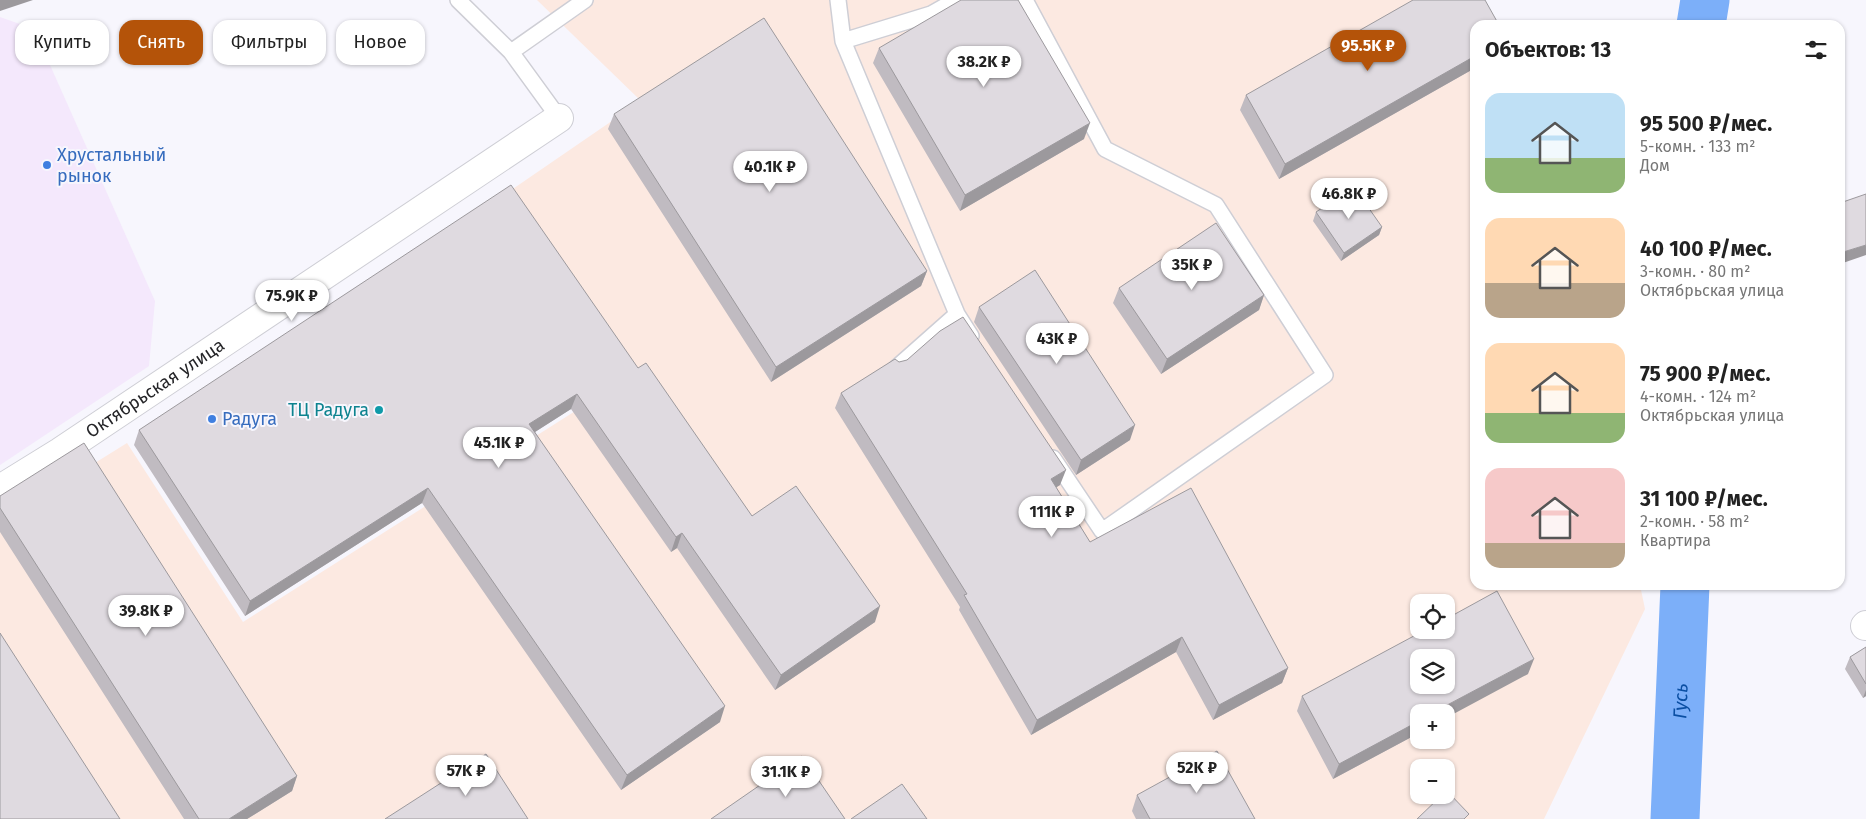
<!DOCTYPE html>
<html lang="ru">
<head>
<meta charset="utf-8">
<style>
	body { margin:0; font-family:"Fira Sans",sans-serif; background:#f6f6f6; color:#222; height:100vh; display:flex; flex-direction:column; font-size:19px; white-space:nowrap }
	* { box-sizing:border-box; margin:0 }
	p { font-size:16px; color:#767676 }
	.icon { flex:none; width:28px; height:28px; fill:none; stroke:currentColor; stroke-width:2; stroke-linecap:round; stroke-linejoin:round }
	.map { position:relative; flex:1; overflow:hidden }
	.details { position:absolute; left:1470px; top:20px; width:375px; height:570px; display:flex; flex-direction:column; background:#fff; border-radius:15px; box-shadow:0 1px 4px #0004 }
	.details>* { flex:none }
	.hud { position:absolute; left:15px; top:20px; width:475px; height:45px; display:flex; gap:10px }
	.controls { position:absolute; left:1410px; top:594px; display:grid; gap:10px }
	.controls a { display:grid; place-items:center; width:45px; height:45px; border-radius:10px; background:#fff; box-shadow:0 1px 4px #0004; font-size:25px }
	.price { position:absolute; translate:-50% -42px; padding:0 11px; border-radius:18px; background:#fff; color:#222; font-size:16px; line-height:32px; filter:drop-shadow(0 1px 2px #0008) }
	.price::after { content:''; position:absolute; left:50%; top:30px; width:15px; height:11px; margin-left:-8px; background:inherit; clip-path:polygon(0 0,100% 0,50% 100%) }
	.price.current { background:#b45309; color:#fff }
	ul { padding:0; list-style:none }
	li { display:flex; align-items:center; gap:15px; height:125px; padding:0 15px }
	li span { display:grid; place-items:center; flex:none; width:140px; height:100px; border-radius:15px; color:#555 }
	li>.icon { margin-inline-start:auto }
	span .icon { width:60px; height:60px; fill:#fffc; stroke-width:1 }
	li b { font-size:21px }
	h2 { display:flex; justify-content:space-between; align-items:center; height:60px; padding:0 15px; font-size:21px }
	.pill { padding:0 18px; border-radius:15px; background:#fff; box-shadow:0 1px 4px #0004; font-size:18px; line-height:45px }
	.pill.current { background:#b45309; color:#fff }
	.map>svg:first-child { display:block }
	.commercial { fill:#f4e8fc }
	.industrial { fill:#fce9e1; fill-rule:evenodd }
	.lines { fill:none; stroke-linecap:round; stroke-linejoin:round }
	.river { stroke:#7caff9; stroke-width:49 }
	.lane-casing { stroke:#ceced5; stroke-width:18 }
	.street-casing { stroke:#ceced5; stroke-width:30 }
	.lane { stroke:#fff; stroke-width:15 }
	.street { stroke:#fff; stroke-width:28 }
	.wall { fill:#c0bbc1 }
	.shaded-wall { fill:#9c999d }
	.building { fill:#dfdae0; stroke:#9c999d; fill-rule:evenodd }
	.shop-dot { fill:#3f7fe0; stroke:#f7f6fd; stroke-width:2 }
	.culture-dot { fill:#0f9aa8; stroke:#f7f6fd; stroke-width:2 }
	.labels { text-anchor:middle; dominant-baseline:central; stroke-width:4; stroke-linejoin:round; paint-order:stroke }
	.shop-label { font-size:18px; fill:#366cbe; stroke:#f7f6fd; text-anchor:start }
	.street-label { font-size:18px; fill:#252528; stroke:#f7f6fd }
	.culture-label { font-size:18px; fill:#0d838f; stroke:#f7f6fd; text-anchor:end }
	.water-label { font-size:19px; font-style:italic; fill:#0b4fa3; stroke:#f7f6fd }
</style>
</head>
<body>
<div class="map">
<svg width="1866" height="819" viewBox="0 0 1866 819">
	<rect width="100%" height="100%" fill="#f7f6fd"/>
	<path class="commercial" d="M 0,17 L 34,29 L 155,301 L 149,366 L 0,465 Z"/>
	<path class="industrial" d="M 537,0 L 1475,0 L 1475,585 L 1640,585 L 1645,609 L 1544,819 L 0,819 L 0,522 L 127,443 L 243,622 L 632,375 L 507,193 L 641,101 ZM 1419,602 L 1446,602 L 1446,630 L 1419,630 ZM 1419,658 L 1446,658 L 1446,685 L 1419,685 ZM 1419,712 L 1446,712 L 1446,740 L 1419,740 ZM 1419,768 L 1446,768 L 1446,795 L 1419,795 Z"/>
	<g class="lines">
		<g class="river">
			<path d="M 1701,25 L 1705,0"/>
			<path id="s1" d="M 1675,819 L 1685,585"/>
		</g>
		<defs>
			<path id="lane" d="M 458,0 L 511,52 L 559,118
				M 838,0 L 843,41 L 957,314
				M 1025,0 L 1105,149 L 1216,205 L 1325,375 L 1102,531 L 1053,458
				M 843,41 L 931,14 L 956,0
				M 511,52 L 585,0
				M 896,368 L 957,314 L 971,336"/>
			<g id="street">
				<path id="s2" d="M 0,489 L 60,452 L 559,118"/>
				<path d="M 1865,626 L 1866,625"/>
			</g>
		</defs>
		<use href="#lane" class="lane-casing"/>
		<use href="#street" class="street-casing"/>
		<use href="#lane" class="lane"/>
		<use href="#street" class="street"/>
	</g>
	<path class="wall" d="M 1475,25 L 1475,68 L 1279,179 L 1240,110 L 1246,95 Z
		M 879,48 L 1084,139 L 960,211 L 873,63 Z
		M 614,114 L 927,271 L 921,286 L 771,382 L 608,129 Z
		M 1316,212 L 1382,227 L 1379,235 L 1341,261 L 1313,221 Z
		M 1119,288 L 1264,295 L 1259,310 L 1161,374 L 1113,303 Z
		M 979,307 L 1130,440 L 1076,475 L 974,322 Z
		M 638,368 L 752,516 L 875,622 L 775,690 L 677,548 L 671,552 L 571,409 L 535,432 L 720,722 L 621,790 L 422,503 L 245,616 L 134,445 L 139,430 Z
		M 841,393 L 1060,485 L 1056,487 L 1090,542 L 1288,668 L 1282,683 L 1213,720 L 1176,652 L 1031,735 L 959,610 L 960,607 L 835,408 Z
		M 0,496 L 297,776 L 292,791 L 247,819 L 184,819 L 0,532 Z
		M 1866,647 L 1866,696 L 1863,698 L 1845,669 L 1850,657 Z
		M 1528,674 L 1419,712 L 1419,733 L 1333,779 L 1297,711 L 1302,696 Z
		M 1137,795 L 1255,819 L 1136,819 L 1132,811 Z"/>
	<path class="shaded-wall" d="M 0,0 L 33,0 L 0,11 Z
		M 1475,56 L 1475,68 L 1279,179 L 1285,164 Z
		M 1090,123 L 1084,139 L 960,211 L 965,195 Z
		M 1382,227 L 1379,235 L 1341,261 L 1344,253 Z
		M 1866,245 L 1866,255 L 1840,264 L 1840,253 Z
		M 927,271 L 921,286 L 771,382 L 776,367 Z
		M 1264,295 L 1259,310 L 1161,374 L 1167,359 Z
		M 577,394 L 571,409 L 524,439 L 529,424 Z
		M 1135,425 L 1130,440 L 1076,475 L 1081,460 Z
		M 1066,470 L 1060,485 L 1046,494 L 1051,479 Z
		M 428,488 L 422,503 L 245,616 L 250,601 Z
		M 682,533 L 677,548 L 671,552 L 676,537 Z
		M 880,606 L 875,622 L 775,690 L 781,675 Z
		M 1182,637 L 1176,652 L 1031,735 L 1037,720 Z
		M 1534,659 L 1528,674 L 1446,718 L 1446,712 L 1434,712 Z
		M 1288,668 L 1282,683 L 1213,720 L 1219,705 Z
		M 1866,690 L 1866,696 L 1863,698 Z
		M 725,706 L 720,722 L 621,790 L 627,775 Z
		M 1419,721 L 1419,733 L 1333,779 L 1339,764 Z
		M 297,776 L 292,791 L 247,819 L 229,819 Z"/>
	<path class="building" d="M 961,0 L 1018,0 L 1090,123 L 965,195 L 879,48 Z
		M 1413,0 L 1485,0 L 1499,25 L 1475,25 L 1475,56 L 1285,164 L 1246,95 Z
		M 764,18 L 927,271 L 776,367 L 614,114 Z
		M 511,185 L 638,368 L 646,363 L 752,516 L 796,486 L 880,606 L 781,675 L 682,533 L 676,537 L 577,394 L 529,424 L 725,706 L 627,775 L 428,488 L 250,601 L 139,430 Z
		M 1354,187 L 1382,227 L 1344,253 L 1316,212 Z
		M 1866,194 L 1866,245 L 1840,253 L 1840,203 Z
		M 1216,223 L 1264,295 L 1167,359 L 1119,288 Z
		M 1035,270 L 1135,425 L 1081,460 L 979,307 Z
		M 963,317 L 1066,470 L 1051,479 L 1090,542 L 1191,488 L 1288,668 L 1219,705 L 1182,637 L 1037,720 L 964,595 L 967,594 L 841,393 L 895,359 L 899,362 L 907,360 L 940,331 Z
		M 84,443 L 297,776 L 229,819 L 199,819 L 0,508 L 0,496 Z
		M 1497,591 L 1534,659 L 1434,712 L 1419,712 L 1419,721 L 1339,764 L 1302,696 L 1425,630 L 1446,630 L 1446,619 ZM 1419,658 L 1446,658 L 1446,685 L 1419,685 Z
		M 0,633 L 120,819 L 0,819 Z
		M 1866,647 L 1866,684 L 1850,657 Z
		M 1217,751 L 1255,819 L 1150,819 L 1137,795 Z
		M 486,754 L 528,819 L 385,819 Z
		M 802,756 L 845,819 L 711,819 Z
		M 902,784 L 927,819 L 851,819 Z
		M 1446,791 L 1447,791 L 1469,814 L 1464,819 L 1417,819 L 1442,795 L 1446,795 Z"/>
	<g class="shop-dot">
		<circle cx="47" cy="165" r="5"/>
		<circle cx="212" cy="419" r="5"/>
	</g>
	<circle class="culture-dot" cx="379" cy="410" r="5"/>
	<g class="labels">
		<g class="shop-label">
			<text x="57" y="155">Хрустальный<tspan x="57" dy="21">рынок</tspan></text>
			<text x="222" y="419">Радуга</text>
		</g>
		<g class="street-label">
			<text stroke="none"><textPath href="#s2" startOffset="185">Октябрьская улица</textPath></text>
		</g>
		<g class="culture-label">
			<text x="369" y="410">ТЦ Радуга</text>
		</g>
		<g class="water-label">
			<text stroke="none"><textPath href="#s1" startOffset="118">Гусь</textPath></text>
		</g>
	</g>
</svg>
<div class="controls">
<a><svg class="icon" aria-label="locate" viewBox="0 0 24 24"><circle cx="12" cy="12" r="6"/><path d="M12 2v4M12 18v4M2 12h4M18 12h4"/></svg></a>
<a><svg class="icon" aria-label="layers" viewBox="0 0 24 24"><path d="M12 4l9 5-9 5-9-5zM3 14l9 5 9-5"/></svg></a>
<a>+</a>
<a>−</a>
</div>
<b class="price current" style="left:1368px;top:72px">95.5K ₽</b>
<b class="price" style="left:984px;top:88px">38.2K ₽</b>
<b class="price" style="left:770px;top:193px">40.1K ₽</b>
<b class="price" style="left:1349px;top:220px">46.8K ₽</b>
<b class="price" style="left:1192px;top:291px">35K ₽</b>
<b class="price" style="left:292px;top:322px">75.9K ₽</b>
<b class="price" style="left:1057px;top:365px">43K ₽</b>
<b class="price" style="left:499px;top:469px">45.1K ₽</b>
<b class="price" style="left:1052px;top:538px">111K ₽</b>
<b class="price" style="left:146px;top:637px">39.8K ₽</b>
<b class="price" style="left:1197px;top:794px">52K ₽</b>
<b class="price" style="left:466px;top:797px">57K ₽</b>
<b class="price" style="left:786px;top:798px">31.1K ₽</b>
<div class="hud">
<a class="pill">Купить</a>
<a class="pill current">Снять</a>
<a class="pill">Фильтры</a>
<a class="pill">Новое</a>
</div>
<section class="details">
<h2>Объектов: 13<svg class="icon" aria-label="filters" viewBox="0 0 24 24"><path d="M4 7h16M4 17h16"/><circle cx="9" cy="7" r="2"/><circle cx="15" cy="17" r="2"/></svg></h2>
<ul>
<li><span style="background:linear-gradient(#bfe0f5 65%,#8fb573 0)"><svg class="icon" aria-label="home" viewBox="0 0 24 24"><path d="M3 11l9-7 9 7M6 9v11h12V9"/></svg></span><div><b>95 500 ₽/мес.</b><p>5-комн. · 133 m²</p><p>Дом</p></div></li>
<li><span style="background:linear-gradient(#ffd9b3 65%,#b9a48a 0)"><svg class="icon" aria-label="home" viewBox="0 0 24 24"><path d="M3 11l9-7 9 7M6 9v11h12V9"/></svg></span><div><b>40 100 ₽/мес.</b><p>3-комн. · 80 m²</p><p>Октябрьская улица</p></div></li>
<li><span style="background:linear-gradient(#ffd9b3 70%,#8fb573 0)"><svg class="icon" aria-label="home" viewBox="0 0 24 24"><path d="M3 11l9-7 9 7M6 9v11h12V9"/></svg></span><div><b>75 900 ₽/мес.</b><p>4-комн. · 124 m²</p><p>Октябрьская улица</p></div></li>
<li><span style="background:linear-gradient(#f6c9c9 75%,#b9a48a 0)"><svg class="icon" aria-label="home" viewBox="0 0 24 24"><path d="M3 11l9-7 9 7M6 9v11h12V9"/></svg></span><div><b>31 100 ₽/мес.</b><p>2-комн. · 58 m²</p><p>Квартира</p></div></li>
</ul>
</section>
</div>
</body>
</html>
